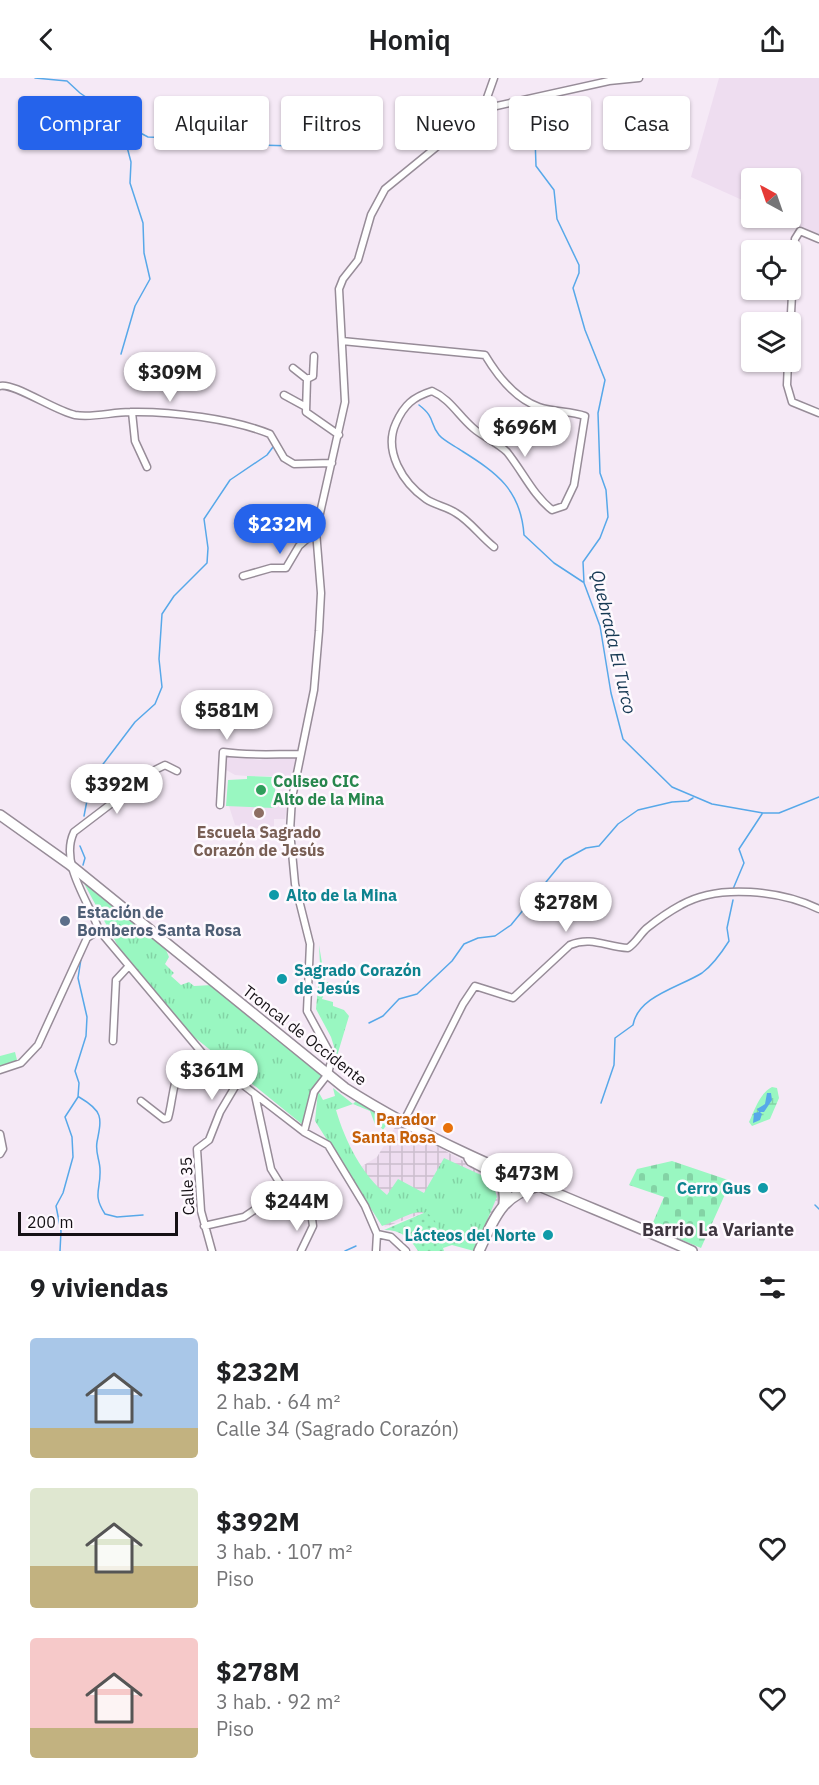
<!DOCTYPE html>
<html lang="es">
<head>
<meta charset="utf-8">
<style>
	body { margin:0; font-family:"IBM Plex Sans",sans-serif; background:#f2f2f2; color:#202124; height:100vh; display:flex; flex-direction:column; font-size:22px; white-space:nowrap }
	* { box-sizing:border-box; margin:0 }
	p { font-size:20px; color:#757577 }
	.icon { flex:none; width:33px; height:33px; fill:none; stroke:currentColor; stroke-width:2; stroke-linecap:round; stroke-linejoin:round }
	.map { position:relative; height:1173px; overflow:hidden }
	.panel { display:flex; flex-direction:column; background:#fff; flex:1 }
	.panel>* { flex:none }
	.top-card { position:absolute; left:18px; top:18px; width:783px; height:54px; display:flex; gap:12px }
	.needle { width:39px; rotate:320deg }
	.buttons { position:absolute; left:741px; top:90px; display:grid; gap:12px }
	.buttons a { display:grid; place-items:center; width:60px; height:60px; border-radius:6px; background:#fff; box-shadow:0 2px 4px #0004; font-size:30px }
	.scale { position:absolute; left:18px; bottom:15px; width:160px; box-sizing:border-box; padding-left:6px; border:3px solid #151115; border-top:0; font-size:16px; line-height:21px; white-space:nowrap; color:#151115; -webkit-text-stroke:4px #fef9fe; paint-order:stroke }
	.price { position:absolute; translate:-50% -51px; padding:0 14px; border-radius:21px; background:#fff; color:#222; font-size:20px; line-height:39px; filter:drop-shadow(0 2px 3px #0008) }
	.price::after { content:''; position:absolute; left:50%; top:36px; width:18px; height:14px; margin-left:-9px; background:inherit; clip-path:polygon(0 0,100% 0,50% 100%) }
	.price.active { background:#2563eb; color:#fff }
	ul { padding:0; list-style:none }
	li { display:flex; align-items:center; gap:18px; height:150px; padding:0 30px }
	li span { display:grid; place-items:center; flex:none; width:168px; height:120px; border-radius:6px; color:#555 }
	li>.icon { margin-inline-start:auto }
	span .icon { width:72px; height:72px; fill:#fffc; stroke-width:1 }
	li b { font-size:26px }
	h2 { display:flex; justify-content:space-between; align-items:center; height:72px; padding:0 30px; font-size:26px }
	.chip { padding:0 21px; border-radius:6px; background:#fff; box-shadow:0 2px 4px #0004; font-size:21px; line-height:54px }
	.chip.active { background:#2563eb; color:#fff }
	header { display:flex; justify-content:space-between; align-items:center; height:78px; padding:0 30px; background:#fff; font-size:27px; font-weight:600 }
	.map>svg:first-child { display:block }
	.built { fill:#eeddf0 }
	.industrial { fill:url(#industrial-grid) }
	.grass { fill:url(#grass-tufts) }
	.wetland { fill:url(#wetland-marsh) }
	.cemetery { fill:url(#cemetery-stones) }
	.park { fill:#99f7c1 }
	.garden { fill:url(#garden-dots) }
	.water { fill:#57a8e9 }
	.lines { fill:none; stroke-linecap:round; stroke-linejoin:round }
	.stream { stroke:#57a8e9; stroke-width:1.5 }
	.street-casing { stroke:#978c98; stroke-width:9 }
	.secondary-casing { stroke:#978c98; stroke-width:12 }
	.primary-casing { stroke:#978c98; stroke-width:12 }
	.street { stroke:#fff; stroke-width:6 }
	.secondary { stroke:#fff; stroke-width:9 }
	.primary { stroke:#fff; stroke-width:9 }
	.leisure-dot { fill:#2e9e5b; stroke:#fef9fe; stroke-width:2 }
	.education-dot { fill:#8d6e63; stroke:#fef9fe; stroke-width:2 }
	.culture-dot { fill:#0f9aa8; stroke:#fef9fe; stroke-width:2 }
	.service-dot { fill:#5c6f8a; stroke:#fef9fe; stroke-width:2 }
	.food-dot { fill:#e8710a; stroke:#fef9fe; stroke-width:2 }
	.labels { text-anchor:middle; dominant-baseline:central; stroke-width:5; stroke-linejoin:round; paint-order:stroke }
	.leisure-label { font-size:16px; font-weight:bold; fill:#27864d; stroke:#fef9fe; text-anchor:start }
	.education-label { font-size:16px; font-weight:bold; fill:#785e54; stroke:#fef9fe }
	.culture-label { font-size:16px; font-weight:bold; fill:#0d838f; stroke:#fef9fe; text-anchor:start }
	.service-label { font-size:16px; font-weight:bold; fill:#4e5e75; stroke:#fef9fe; text-anchor:start }
	.street-label { font-size:16px; fill:#151115; stroke:#fef9fe }
	.food-label { font-size:16px; font-weight:bold; fill:#c56008; stroke:#fef9fe; text-anchor:end }
	.water-label { font-size:18px; font-style:italic; fill:#173954; stroke:#fef9fe }
	.neighbourhood-label { font-size:18px; font-weight:bold; fill:#3e353f; stroke:#fef9fe }
</style>
</head>
<body>
<header><svg class="icon" aria-label="back" viewBox="0 0 24 24"><path d="M15 5l-7 7 7 7"/></svg>Homiq<svg class="icon" aria-label="share" viewBox="0 0 24 24"><path d="M12 15V3M7 8l5-5 5 5M5 13v7h14v-7"/></svg></header>
<div class="map">
<svg width="819" height="1173" viewBox="0 0 819 1173">
	<defs>
		<pattern id="industrial-grid" width="8" height="8" patternUnits="userSpaceOnUse" patternTransform="scale(1.5)"><rect width="8" height="8" fill="#eeddf0"/><path d="M0 4h8M4 0v8" fill="none" stroke="#cbbdcd"/></pattern>
		<pattern id="grass-tufts" width="24" height="20" patternUnits="userSpaceOnUse" patternTransform="scale(1.5)"><rect width="24" height="20" fill="#99f7c1"/><path d="M3 7l-1-3M5 7V3M7 7l1-3M15 17l-1-3M17 17v-4M19 17l1-3" fill="none" stroke="#83d3a5"/></pattern>
		<pattern id="wetland-marsh" width="20" height="14" patternUnits="userSpaceOnUse" patternTransform="scale(1.5)"><rect width="20" height="14" fill="#99f7c1"/><path d="M1 5h8M5 5V1M11 12h8M15 12V8" fill="none" stroke="#83d3a5"/></pattern>
		<pattern id="cemetery-stones" width="16" height="16" patternUnits="userSpaceOnUse" patternTransform="scale(1.5)"><rect width="16" height="16" fill="#99f7c1"/><path d="M2 7V4a2 2 0 0 1 4 0v3zM10 15v-3a2 2 0 0 1 4 0v3z" fill="#83d3a5"/></pattern>
		<pattern id="garden-dots" width="8" height="8" patternUnits="userSpaceOnUse" patternTransform="scale(1.5)"><rect width="8" height="8" fill="#99f7c1"/><path d="M2 2h.1M6 6h.1" fill="none" stroke="#83d3a5" stroke-width="1.8" stroke-linecap="round"/></pattern>
	</defs>
	<rect width="100%" height="100%" fill="#f5e9f6"/>
	<path class="built" d="M 719,0 L 819,0 L 819,156 L 781,140 L 790,140 L 790,100 L 752,100 L 751,126 L 691,99 Z
		M 230,678 L 260,682 L 271,678 L 296,680 L 292,698 L 247,698 L 235,697 L 223,690 L 225,679 Z
		M 229,728 L 287,728 L 285,741 L 274,741 L 274,752 L 235,747 Z"/>
	<path class="industrial" d="M 397,1046 L 494,1100 L 502,1117 L 483,1159 L 443,1143 L 434,1142 L 426,1134 L 385,1149 L 351,1095 L 377,1079 Z"/>
	<path class="grass" d="M 80,798 L 164,867 L 169,879 L 165,886 L 174,895 L 171,898 L 181,907 L 189,904 L 194,908 L 212,907 L 325,999 L 319,1004 L 307,1044 L 303,1047 L 188,954 L 120,872 Z
		M 319,867 L 325,903 L 337,909 L 336,912 L 327,908 L 322,921 L 333,924 L 333,928 L 344,932 L 349,938 L 337,978 L 331,959 L 316,931 L 320,887 Z
		M 333,1010 L 353,1026 L 336,1032 C 345,1063 362,1097 387,1117 L 398,1101 L 424,1115 L 444,1080 L 492,1102 L 497,1119 L 474,1173 L 452,1167 L 443,1170 C 425,1122 427,1130 382,1148 L 315,1043 L 318,1013 L 323,1022 L 335,1018 Z"/>
	<path class="wetland" d="M 772,1009 L 777,1010 L 779,1020 L 770,1041 L 752,1048 L 749,1044 C 755,1031 760,1015 772,1009 Z"/>
	<path class="cemetery" d="M 672,1083 L 731,1103 L 701,1170 L 651,1149 L 664,1119 L 629,1107 L 637,1091 Z"/>
	<path class="park" d="M 247,698 L 276,699 L 274,730 L 226,728 L 228,702 L 247,701 Z
		M 15,974 L 18,986 L 0,990 L 0,978 Z"/>
	<path class="garden" d="M 357,1022 L 389,1043 L 383,1052 L 379,1047 L 376,1049 L 370,1033 L 353,1026 Z
		M 426,1134 C 442,1146 439,1157 444,1173 L 418,1173 C 409,1159 401,1152 384,1152 Z"/>
	<path class="water" d="M 767,1015 L 771,1015 L 772,1022 L 764,1034 L 760,1034 L 762,1036 L 760,1042 L 753,1045 L 754,1035 L 759,1034 L 757,1031 L 765,1026 Z"/>
	<g class="lines">
		<path class="stream" d="M 35,0 L 67,3 L 80,15 L 109,35 L 122,50 L 131,84 L 130,105 L 143,145 L 144,175 L 150,201 L 135,228 L 121,276
			M 123,50 L 131,50 L 148,59 L 198,61 L 211,67 L 243,62 L 258,67 L 294,68 L 328,58 L 347,59
			M 535,59 L 536,88 L 554,112 L 557,141 L 579,187 L 579,195 L 573,210 L 585,252 L 605,302 L 598,335 L 600,395 L 606,412 L 608,439 L 600,460 L 583,484 L 584,505 L 600,548 L 611,615 L 623,661 L 672,709 L 712,726 L 763,735 L 779,735 L 819,719
			M 419,327 C 436,340 429,345 439,357 C 444,363 455,368 462,373 C 497,395 521,412 524,457 L 554,485 L 583,504
			M 84,738 L 91,702 L 135,644 L 155,626 L 162,609 L 159,581 L 162,536 L 174,518 L 207,485 L 208,470 L 204,441 L 230,402 L 267,377 L 273,369
			M 80,768 L 85,780 L 83,787
			M 733,811 L 744,785 L 739,771 L 762,736
			M 369,945 L 383,938 L 399,921 L 417,916 L 452,883 L 464,866 L 478,860 L 495,858 L 511,847 L 564,782 L 586,770 L 599,768 L 618,746 L 638,732 L 672,724 L 688,723 L 693,720
			M 79,1019 C 103,1033 102,1039 97,1064 C 95,1075 100,1082 100,1092 C 101,1112 92,1116 105,1136 L 117,1139 L 143,1137
			M 601,1025 L 614,987 L 615,960 L 633,947 C 638,918 680,909 702,895 C 713,887 722,874 729,863 L 727,850 L 733,822
			M 815,1127 L 819,1131
			M 60,1173 L 61,1153 L 56,1128 L 63,1115 L 73,1079 L 72,1059 L 65,1039 L 78,1019 L 79,1005 L 75,993 L 86,958 L 87,939 L 78,900 L 81,881
			M 345,1173 L 356,1168"/>
		<defs>
			<path id="street" d="M 483,31 L 494,0
				M 790,254 L 795,161 L 800,153 L 819,161
				M 342,263 L 485,277 C 497,297 515,321 539,329 C 554,334 570,333 585,338 L 574,407 L 564,428 L 552,432 C 533,417 523,394 507,374 C 497,364 483,359 473,350 C 458,337 450,321 432,313 C 413,319 404,327 396,345 C 383,373 403,405 426,421 C 435,427 447,429 456,435 C 470,443 481,459 494,469
				M 788,284 L 787,307 L 792,324 L 819,335
				M 293,290 L 307,301 L 306,334 L 339,357
				M 307,301 L 313,298 L 314,278
				M 0,308 C 13,304 55,333 75,337 C 93,340 112,334 130,334 C 170,333 234,341 270,356 L 284,380 L 294,386 L 332,385
				M 284,317 L 306,329
				M 132,334 L 135,363 L 147,389
				M 243,498 L 271,490 L 286,490 L 299,468 L 316,453
				M 177,693 L 165,687 L 153,693 L 147,693 L 116,722 L 74,754 C 59,785 89,824 99,852 L 203,976 L 304,1054 L 328,1067 L 365,1128 L 377,1156 L 376,1173
				M 220,727 L 223,674 C 250,678 273,676 299,676
				M 113,963 L 116,902 L 128,889
				M 0,992 L 21,985 L 38,967 L 87,860 L 99,852
				M 255,1017 L 271,1091 L 284,1112 L 311,1134 L 313,1148 L 301,1173
				M 141,1023 L 164,1041 L 168,1040 C 175,1016 171,981 203,976
				M 404,1043 L 463,926 L 475,908 L 513,920 L 570,867 C 591,858 607,869 628,870 C 636,865 640,856 647,850 C 657,842 670,833 681,827 C 719,805 782,813 819,831
				M 304,1054 L 314,1014 L 328,996 L 332,979 L 307,933 L 310,866 L 295,806 L 290,753 L 292,720 L 314,612 L 319,553 L 321,515 L 316,453 L 345,324 L 339,211 L 343,201 L 358,182 L 371,137 L 385,111 L 483,31 L 609,3 L 639,0
				M 0,1076 L 3,1071 L 0,1056
				M 204,1148 L 244,1139 L 284,1112
				M 377,1156 L 391,1159 L 406,1173
				M 212,1173 L 201,1133 L 197,1071 L 209,1062 L 220,1034 L 239,1002"/>
			<path id="secondary" d="M 500,1090 L 506,1103 L 507,1118
				M 479,1173 C 494,1141 501,1117 539,1108"/>
			<path id="primary" d="M 0,737 L 69,786 L 345,1010 C 453,1079 576,1121 692,1173
				M 469,1080 L 471,1083 C 491,1093 507,1100 504,1125"/>
		</defs>
		<use href="#street" class="street-casing"/>
		<use href="#secondary" class="secondary-casing"/>
		<use href="#primary" class="primary-casing"/>
		<use href="#street" class="street"/>
		<use href="#secondary" class="secondary"/>
		<use href="#primary" class="primary"/>
	</g>
	<circle class="leisure-dot" cx="261" cy="712" r="6"/>
	<circle class="education-dot" cx="259" cy="735" r="6"/>
	<g class="culture-dot">
		<circle cx="274" cy="817" r="6"/>
		<circle cx="282" cy="901" r="6"/>
		<circle cx="763" cy="1110" r="6"/>
		<circle cx="548" cy="1157" r="6"/>
	</g>
	<circle class="service-dot" cx="65" cy="843" r="6"/>
	<circle class="food-dot" cx="448" cy="1050" r="6"/>
	<g class="labels">
		<g class="leisure-label">
			<text x="273" y="703">Coliseo CIC<tspan x="273" dy="18">Alto de la Mina</tspan></text>
		</g>
		<g class="education-label">
			<text x="259" y="754">Escuela Sagrado<tspan x="259" dy="18">Corazón de Jesús</tspan></text>
		</g>
		<g class="culture-label">
			<text x="286" y="817">Alto de la Mina</text>
			<text x="294" y="892">Sagrado Corazón<tspan x="294" dy="18">de Jesús</tspan></text>
			<text x="751" y="1110" text-anchor="end">Cerro Gus</text>
			<text x="536" y="1157" text-anchor="end">Lácteos del Norte</text>
		</g>
		<g class="service-label">
			<text x="77" y="834">Estación de<tspan x="77" dy="18">Bomberos Santa Rosa</tspan></text>
		</g>
		<g class="street-label">
			<text transform="translate(305 957) rotate(38)">Troncal de Occidente</text>
			<text transform="translate(187 1108) rotate(-93)">Calle 35</text>
		</g>
		<g class="food-label">
			<text x="436" y="1041">Parador<tspan x="436" dy="18">Santa Rosa</tspan></text>
		</g>
		<g class="water-label">
			<text transform="translate(614 564) rotate(77)">Quebrada El Turco</text>
		</g>
		<g class="neighbourhood-label">
			<text x="718" y="1151">Barrio La Variante</text>
		</g>
	</g>
</svg>
<div class="buttons">
<a><svg class="needle" viewBox="-14 -14 28 28"><path d="M0-13l5 13h-10z" fill="#e53935"/><path d="M0 13l5-13h-10z" fill="#757577"/></svg></a>
<a><svg class="icon" aria-label="locate" viewBox="0 0 24 24"><circle cx="12" cy="12" r="6"/><path d="M12 2v4M12 18v4M2 12h4M18 12h4"/></svg></a>
<a><svg class="icon" aria-label="layers" viewBox="0 0 24 24"><path d="M12 4l9 5-9 5-9-5zM3 14l9 5 9-5"/></svg></a>
</div>
<div class="scale">200 m</div>
<b class="price" style="left:170px;top:325px">$309M</b>
<b class="price" style="left:525px;top:380px">$696M</b>
<b class="price active" style="left:280px;top:477px">$232M</b>
<b class="price" style="left:227px;top:663px">$581M</b>
<b class="price" style="left:117px;top:737px">$392M</b>
<b class="price" style="left:566px;top:855px">$278M</b>
<b class="price" style="left:212px;top:1023px">$361M</b>
<b class="price" style="left:527px;top:1126px">$473M</b>
<b class="price" style="left:297px;top:1154px">$244M</b>
<div class="top-card">
<a class="chip active">Comprar</a>
<a class="chip">Alquilar</a>
<a class="chip">Filtros</a>
<a class="chip">Nuevo</a>
<a class="chip">Piso</a>
<a class="chip">Casa</a>
</div>
</div>
<section class="panel">
<h2>9 viviendas<svg class="icon" aria-label="filters" viewBox="0 0 24 24"><path d="M4 7h16M4 17h16"/><circle cx="9" cy="7" r="2"/><circle cx="15" cy="17" r="2"/></svg></h2>
<ul>
<li><span style="background:linear-gradient(#a9c7e8 75%,#c2b280 0)"><svg class="icon" aria-label="home" viewBox="0 0 24 24"><path d="M3 11l9-7 9 7M6 9v11h12V9"/></svg></span><div><b>$232M</b><p>2 hab. · 64 m²</p><p>Calle 34 (Sagrado Corazón)</p></div><svg class="icon" aria-label="heart" viewBox="0 0 24 24"><path d="M12 20l-8-8c-3-5 5-10 8-4 3-6 11-1 8 4z"/></svg></li>
<li><span style="background:linear-gradient(#dfe7d0 65%,#c2b280 0)"><svg class="icon" aria-label="home" viewBox="0 0 24 24"><path d="M3 11l9-7 9 7M6 9v11h12V9"/></svg></span><div><b>$392M</b><p>3 hab. · 107 m²</p><p>Piso</p></div><svg class="icon" aria-label="heart" viewBox="0 0 24 24"><path d="M12 20l-8-8c-3-5 5-10 8-4 3-6 11-1 8 4z"/></svg></li>
<li><span style="background:linear-gradient(#f6c9c9 75%,#c2b280 0)"><svg class="icon" aria-label="home" viewBox="0 0 24 24"><path d="M3 11l9-7 9 7M6 9v11h12V9"/></svg></span><div><b>$278M</b><p>3 hab. · 92 m²</p><p>Piso</p></div><svg class="icon" aria-label="heart" viewBox="0 0 24 24"><path d="M12 20l-8-8c-3-5 5-10 8-4 3-6 11-1 8 4z"/></svg></li>
</ul>
</section>
</body>
</html>
